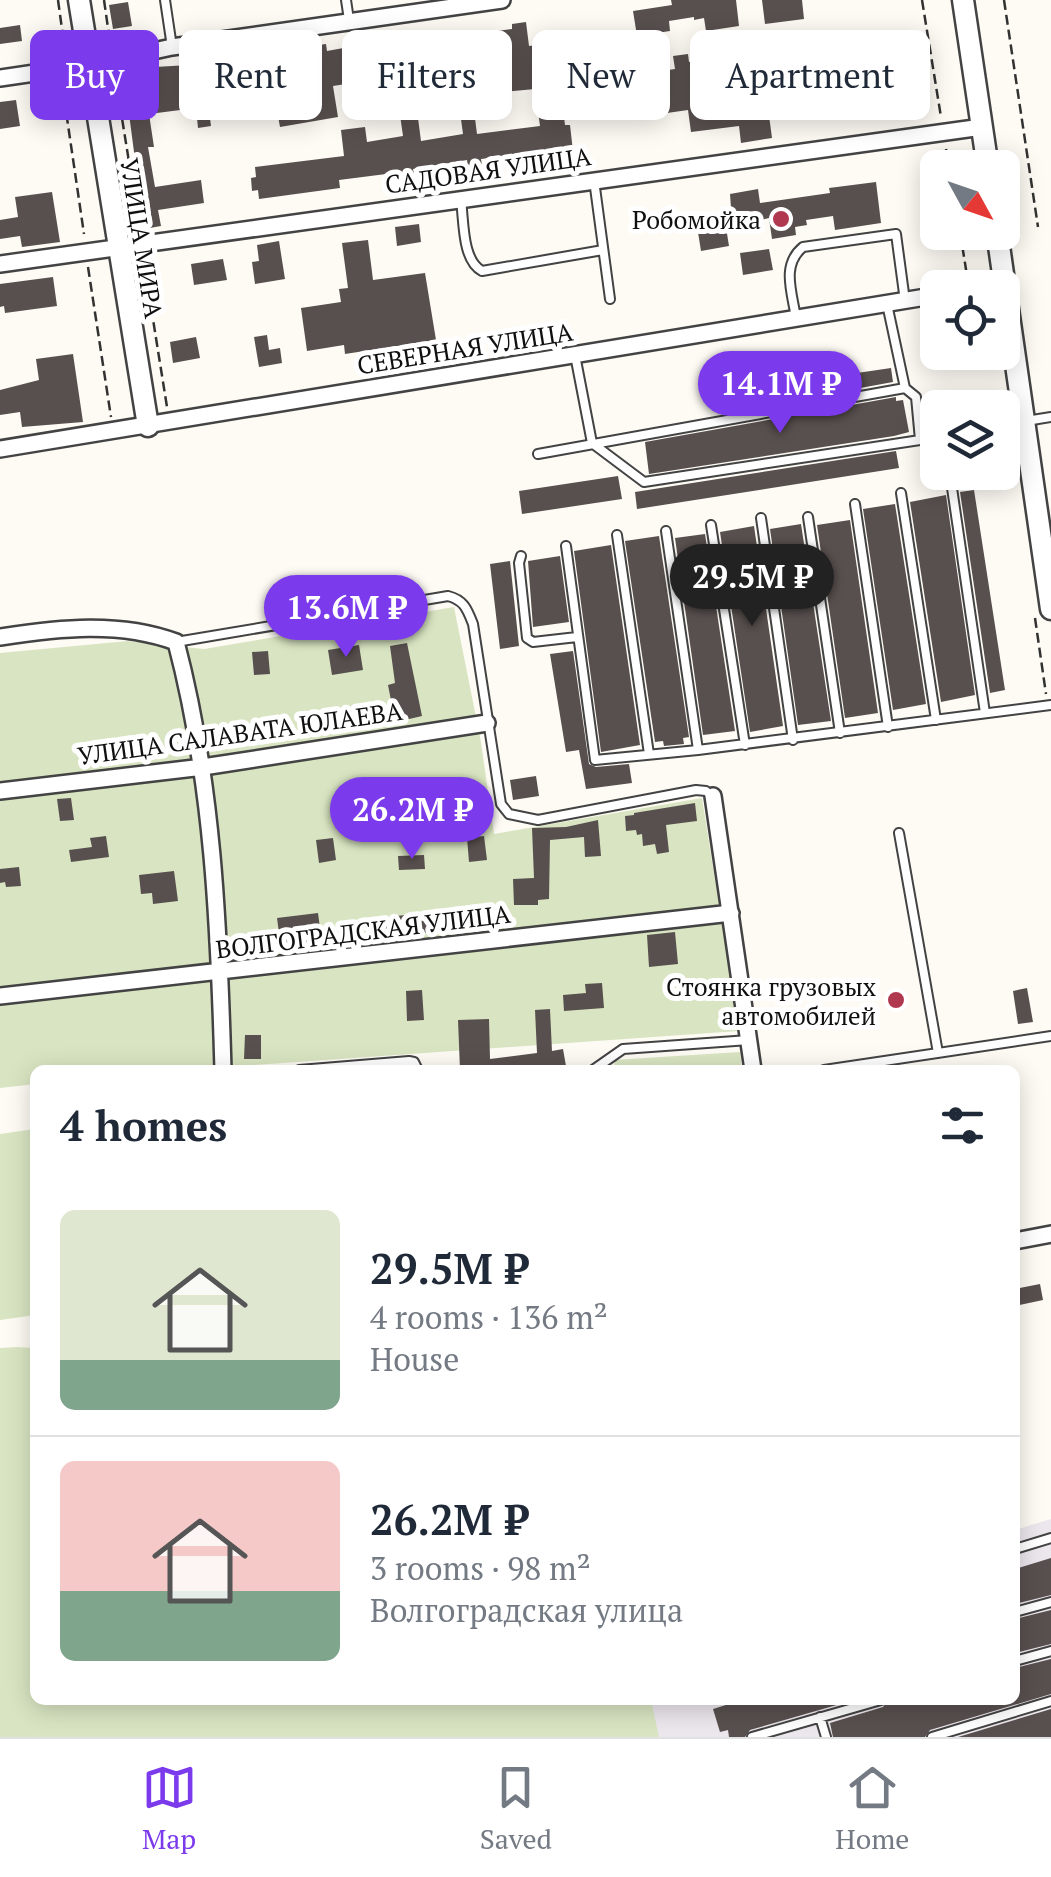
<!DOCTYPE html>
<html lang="en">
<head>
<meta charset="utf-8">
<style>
	body { margin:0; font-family:"PT Serif",serif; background:#f6f6f7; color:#1f2937; height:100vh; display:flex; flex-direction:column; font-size:38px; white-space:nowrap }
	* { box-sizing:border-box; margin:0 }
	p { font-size:32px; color:#747a83 }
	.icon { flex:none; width:55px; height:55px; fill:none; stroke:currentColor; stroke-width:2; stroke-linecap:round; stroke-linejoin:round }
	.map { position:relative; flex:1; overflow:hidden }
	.sheet { position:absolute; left:30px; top:1065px; width:990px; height:640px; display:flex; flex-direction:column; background:#fff; border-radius:15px; box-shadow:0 5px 25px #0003 }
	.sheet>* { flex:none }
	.guide { position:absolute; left:30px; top:30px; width:992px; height:90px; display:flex; gap:20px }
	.needle { width:65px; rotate:130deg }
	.fabs { position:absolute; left:920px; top:150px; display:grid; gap:20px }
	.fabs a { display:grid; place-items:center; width:100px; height:100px; border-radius:15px; background:#fff; box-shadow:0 5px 25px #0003; font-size:50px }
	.price { position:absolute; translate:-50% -85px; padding:0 22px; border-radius:35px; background:#7c3aed; color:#fff; font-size:32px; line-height:65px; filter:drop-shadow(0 2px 5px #0008) }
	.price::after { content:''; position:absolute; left:50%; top:60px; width:30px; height:22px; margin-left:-15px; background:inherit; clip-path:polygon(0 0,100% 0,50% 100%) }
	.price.active { background:#222; color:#fff }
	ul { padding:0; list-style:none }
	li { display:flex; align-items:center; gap:30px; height:250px; padding:0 30px }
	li+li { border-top:2px solid #e0e1e3 }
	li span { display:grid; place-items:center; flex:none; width:280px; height:200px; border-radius:15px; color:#555 }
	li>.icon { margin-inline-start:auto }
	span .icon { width:120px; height:120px; fill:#fffc; stroke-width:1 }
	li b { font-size:42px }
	h2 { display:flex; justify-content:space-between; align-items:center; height:120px; padding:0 30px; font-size:42px }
	.tag { padding:0 35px; border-radius:15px; background:#fff; box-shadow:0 5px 25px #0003; font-size:35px; line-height:90px }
	.tag.active { background:#7c3aed; color:#fff }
	.tab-bar { display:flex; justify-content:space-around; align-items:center; height:140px; border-top:2px solid #e0e1e3; background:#fff; font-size:28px; color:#747a83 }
	.tab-bar a { display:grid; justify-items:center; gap:5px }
	.tab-bar .active { color:#7c3aed }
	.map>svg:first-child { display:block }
	.industrial { fill:#ece6ed }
	.green { fill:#d9e5c2 }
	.building { fill:#58504e; fill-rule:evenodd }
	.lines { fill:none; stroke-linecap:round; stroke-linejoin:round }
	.service-casing { stroke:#434343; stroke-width:12 }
	.minor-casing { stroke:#434343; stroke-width:20 }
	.tertiary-casing { stroke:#434343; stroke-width:25 }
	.path { stroke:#323232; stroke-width:2.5; stroke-dasharray:10 5; stroke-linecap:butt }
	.service { stroke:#fff; stroke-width:8 }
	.minor { stroke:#fff; stroke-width:15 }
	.tertiary { stroke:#fff; stroke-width:20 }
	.poi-dot { fill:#b03950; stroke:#fff; stroke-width:4 }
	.labels { text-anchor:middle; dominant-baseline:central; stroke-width:10; stroke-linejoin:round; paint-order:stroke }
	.street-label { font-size:25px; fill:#101010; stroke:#fff }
	.poi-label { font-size:25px; fill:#101010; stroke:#fff; text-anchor:end }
</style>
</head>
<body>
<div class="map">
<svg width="1051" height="1737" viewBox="0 0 1051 1737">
	<rect width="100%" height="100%" fill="#fefbf5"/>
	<path class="industrial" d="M 1051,1519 L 1051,1737 L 589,1737 L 631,1700 L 1015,1700 L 1015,1530 Z"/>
	<path class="green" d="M 454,607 L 481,742 L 494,834 L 702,798 L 739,1031 L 184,1070 L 35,1070 L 35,1084 L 0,1088 L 0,653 L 128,641 L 204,649 Z
		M 740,1052 L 742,1070 L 615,1070 L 614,1060 Z
		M 35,1129 L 35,1315 L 0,1320 L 0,1134 Z
		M 17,1347 L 35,1348 L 35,1700 L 651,1700 L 659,1737 L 0,1737 L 0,1348 Z"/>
	<path class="building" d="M 671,0 L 736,0 L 739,26 L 706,31 L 704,18 L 694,20 L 694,17 L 669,21 L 670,31 L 637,36 L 633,11 L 672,5 Z
		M 762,0 L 802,0 L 804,19 L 765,24 Z
		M 128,2 L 132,26 L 113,29 L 109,5 Z
		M 526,22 L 529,46 L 544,44 L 546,61 L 557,60 L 558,66 L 590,62 L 592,80 L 617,76 L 615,62 L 632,60 L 634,75 L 675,69 L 673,56 L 688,54 L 689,62 L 765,47 L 867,36 L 869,53 L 789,62 L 794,104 L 768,108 L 772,138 L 741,143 L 739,126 L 691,132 L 688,110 L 667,113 L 664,88 L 596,95 L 562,100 L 565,125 L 570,125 L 574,160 L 545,164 L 544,152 L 481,159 L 484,179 L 470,181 L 467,160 L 413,169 L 414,174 L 394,177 L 394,173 L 339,180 L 340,188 L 259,199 L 258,190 L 252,191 L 251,178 L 256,177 L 255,167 L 344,156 L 341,130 L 365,127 L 367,142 L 403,136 L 398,101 L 367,101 L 365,81 L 333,86 L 338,117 L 280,127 L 274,94 L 241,100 L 239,83 L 206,87 L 211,126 L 198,128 L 196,108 L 149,114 L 154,147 L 148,147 L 155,187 L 201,180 L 204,203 L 158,210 L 161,226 L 144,229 L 124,75 L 156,71 L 155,67 L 206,64 L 206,61 L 326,44 L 327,51 L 349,47 L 350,50 L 456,36 L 512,29 L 512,24 ZM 535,89 L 540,126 L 477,134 L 472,95 ZM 458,97 L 463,134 L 421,141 L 416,103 Z
		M 20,25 L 22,41 L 0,44 L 0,28 Z
		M 893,80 L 896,109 L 871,112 L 867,83 Z
		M 16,100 L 20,126 L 0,129 L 0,102 Z
		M 876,182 L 881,223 L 835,230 L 833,216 L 806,220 L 807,225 L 795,227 L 796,235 L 772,239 L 769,218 L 749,223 L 731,208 L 730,194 L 758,189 L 760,203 L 830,193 L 829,188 Z
		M 52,192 L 60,242 L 22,247 L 20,236 L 0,239 L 0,220 L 18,217 L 15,197 Z
		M 724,215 L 729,246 L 701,251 L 696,220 Z
		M 419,224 L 421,242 L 397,246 L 395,227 Z
		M 368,240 L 373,280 L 425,273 L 436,340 L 345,354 L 344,345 L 307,351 L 301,308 L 341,302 L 339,289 L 348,288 L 342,243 Z
		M 279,241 L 285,279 L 255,284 L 252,262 L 259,261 L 257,245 Z
		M 769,249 L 773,270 L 743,275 L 740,253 Z
		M 223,259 L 227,280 L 194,285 L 191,264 Z
		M 53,277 L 57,306 L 5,313 L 4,306 L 0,307 L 0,284 Z
		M 267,335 L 269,350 L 280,348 L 282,363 L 259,367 L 254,337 Z
		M 196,337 L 200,358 L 173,363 L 170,342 Z
		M 73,354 L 83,422 L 22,427 L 20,412 L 0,415 L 0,390 L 39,380 L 36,359 Z
		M 891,368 L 893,382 L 719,414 L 715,394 Z
		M 896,397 L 896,401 L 903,400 L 909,432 L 894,436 L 649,474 L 645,442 Z
		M 896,451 L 899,468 L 637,509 L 635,492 Z
		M 618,476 L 622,499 L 522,514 L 519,491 Z
		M 974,490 L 1005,690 L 990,693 L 960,492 Z
		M 946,495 L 975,695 L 941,702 L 910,502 Z
		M 895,504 L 926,704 L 893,710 L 863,509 Z
		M 850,520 L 878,713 L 845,718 L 817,525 Z
		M 801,524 L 831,721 L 798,725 L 770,529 Z
		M 754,526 L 783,726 L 750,732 L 720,532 Z
		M 705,534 L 735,731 L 703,735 L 675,538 Z
		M 659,536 L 689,737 L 683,738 L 684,744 L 664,746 L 663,741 L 655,742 L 625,541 Z
		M 611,545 L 640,745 L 601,752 L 574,551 Z
		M 560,556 L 569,622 L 533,627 L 528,561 Z
		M 510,561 L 519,646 L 500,649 L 490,564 Z
		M 407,643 L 422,716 L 405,720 L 404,714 L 394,716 L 388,685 L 395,683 L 390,646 Z
		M 359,645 L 363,670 L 332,675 L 328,650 Z
		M 268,651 L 270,674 L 254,675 L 252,652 Z
		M 573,651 L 589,764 L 596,767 L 629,764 L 632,783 L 586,789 L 579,750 L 566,752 L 550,654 Z
		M 536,776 L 539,796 L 513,800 L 510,780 Z
		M 71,798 L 74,820 L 60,821 L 57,799 Z
		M 695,803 L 697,821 L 666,825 L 669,852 L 657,854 L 655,844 L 643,846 L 642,834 L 637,835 L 636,830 L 626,831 L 625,816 L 634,815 L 634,813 Z
		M 430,814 L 432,829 L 411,832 L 409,817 Z
		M 598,820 L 601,856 L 585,857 L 584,837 L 550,840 L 549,899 L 538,900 L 538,905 L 514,905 L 513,879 L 534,878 L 532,828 L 566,827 Z
		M 106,836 L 109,857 L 71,862 L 69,850 L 92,847 L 90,838 Z
		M 484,836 L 487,860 L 469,862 L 467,838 Z
		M 333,838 L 336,860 L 319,863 L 316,840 Z
		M 424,855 L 425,869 L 399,870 L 398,856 Z
		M 19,867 L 21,886 L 6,887 L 5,882 L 0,883 L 0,869 Z
		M 174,871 L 178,901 L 153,904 L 152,893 L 141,894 L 139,875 Z
		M 489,911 L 491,926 L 469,928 L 468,913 Z
		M 429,912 L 431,932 L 367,939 L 365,920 Z
		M 318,913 L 322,943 L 281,948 L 277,918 Z
		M 675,932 L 678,964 L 649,967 L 647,935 Z
		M 602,983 L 604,1008 L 564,1011 L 563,995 L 586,993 L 585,984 Z
		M 1027,988 L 1033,1022 L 1018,1024 L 1013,991 Z
		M 422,990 L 424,1020 L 407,1021 L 406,991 Z
		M 550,1009 L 552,1051 L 563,1049 L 566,1066 L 539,1070 L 460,1070 L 458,1020 L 489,1019 L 490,1059 L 537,1053 L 535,1010 Z
		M 245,1035 L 261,1035 L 261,1059 L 244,1059 Z
		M 1040,1284 L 1043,1300 L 1015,1306 L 1015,1289 Z
		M 1051,1558 L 1051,1595 L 1015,1604 L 1015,1569 Z
		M 1051,1610 L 1051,1644 L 1015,1653 L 1015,1619 Z
		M 1051,1659 L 1051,1694 L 930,1730 L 925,1737 L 833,1737 L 830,1723 L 883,1707 L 888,1700 L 1015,1700 L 1015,1668 Z
		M 742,1700 L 854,1700 L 750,1730 L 745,1737 L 729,1737 L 728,1730 L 720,1732 L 713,1709 Z
		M 1051,1709 L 1051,1737 L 958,1737 Z"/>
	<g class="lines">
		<defs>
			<path id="service" d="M 165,0 L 172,47
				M 346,0 L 349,20
				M 594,180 L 610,299
				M 461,200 C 464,222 462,260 482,271 L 603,250
				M 887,304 L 905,388
				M 796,318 C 792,292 781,265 803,247 L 896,234 L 905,301
				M 1026,421 L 1051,417
				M 538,454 L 905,388 L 916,397 L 920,440 L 644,482 L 592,443 L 575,355
				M 952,488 L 985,713
				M 901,493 L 936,720
				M 855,504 L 888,727
				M 808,517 L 840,733
				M 761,518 L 793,740
				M 711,525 L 745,745
				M 666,531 L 698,750 L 1051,705
				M 617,535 L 649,754
				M 566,546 L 595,760 L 698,750
				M 521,556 L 519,563 L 527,638 L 533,642 L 577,637
				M 176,642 L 448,596 C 464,600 467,609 473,624 L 501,804 L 509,814 L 538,820 L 696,790 L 706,791 L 712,796
				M 899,833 L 938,1053
				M 299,1070 L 409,1061 L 414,1062 L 418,1070
				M 593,1070 L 623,1049 L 749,1040
				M 824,1070 L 1051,1036
				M 1015,1549 L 1051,1538
				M 1015,1612 L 1051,1602
				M 1015,1661 L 1051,1651
				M 820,1717 L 826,1737
				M 752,1737 L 881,1700
				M 932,1737 L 1051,1701"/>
			<path id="minor" d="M 0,78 L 89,65 L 172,47 L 502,0
				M 0,264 L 982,127
				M 0,449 L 938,295
				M 0,637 C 59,628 119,621 176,642 C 213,782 219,926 223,1070
				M 0,791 L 203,767 L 487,723
				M 713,796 L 753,1070
				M 0,996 L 731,913
				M 1015,1241 L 1051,1234"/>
			<path id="tertiary" d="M 79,0 L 148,426
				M 963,0 L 988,168
				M 997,232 L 1051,609"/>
		</defs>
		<use href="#service" class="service-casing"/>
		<use href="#minor" class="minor-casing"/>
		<use href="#tertiary" class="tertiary-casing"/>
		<path class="path" d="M 58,0 L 65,51
			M 104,0 L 110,42
			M 922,0 L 941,117
			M 1004,0 L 1038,227
			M 115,75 L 140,230
			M 62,84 L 84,234
			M 946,149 L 949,168
			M 960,232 L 969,288
			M 144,263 L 167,407
			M 88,267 L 111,417
			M 1035,618 L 1046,694"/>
		<use href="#service" class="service"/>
		<use href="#minor" class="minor"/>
		<use href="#tertiary" class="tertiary"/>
	</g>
	<g class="poi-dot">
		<circle cx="781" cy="219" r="10"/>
		<circle cx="896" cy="1000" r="10"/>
	</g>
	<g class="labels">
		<g class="street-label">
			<text transform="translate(488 170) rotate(-8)">САДОВАЯ УЛИЦА</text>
			<text transform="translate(142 238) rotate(81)">УЛИЦА МИРА</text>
			<text transform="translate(465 348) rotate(-9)">СЕВЕРНАЯ УЛИЦА</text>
			<text transform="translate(240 733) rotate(-8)">УЛИЦА САЛАВАТА ЮЛАЕВА</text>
			<text transform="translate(363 931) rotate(-7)">ВОЛГОГРАДСКАЯ УЛИЦА</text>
		</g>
		<g class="poi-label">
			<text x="761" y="219">Робомойка</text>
			<text x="876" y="986">Стоянка грузовых<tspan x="876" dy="29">автомобилей</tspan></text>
		</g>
	</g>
</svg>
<div class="fabs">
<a><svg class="needle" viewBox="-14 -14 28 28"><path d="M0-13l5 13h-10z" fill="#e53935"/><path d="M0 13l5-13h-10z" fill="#747a83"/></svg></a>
<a><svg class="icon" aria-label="locate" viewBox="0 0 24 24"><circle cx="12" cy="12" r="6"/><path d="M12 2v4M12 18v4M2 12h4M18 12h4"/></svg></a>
<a><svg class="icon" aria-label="layers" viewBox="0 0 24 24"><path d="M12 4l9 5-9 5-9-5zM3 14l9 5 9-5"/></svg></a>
</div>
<b class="price" style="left:780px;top:436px">14.1M ₽</b>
<b class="price active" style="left:752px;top:629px">29.5M ₽</b>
<b class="price" style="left:346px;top:660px">13.6M ₽</b>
<b class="price" style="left:412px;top:862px">26.2M ₽</b>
<div class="guide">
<a class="tag active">Buy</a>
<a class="tag">Rent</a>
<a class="tag">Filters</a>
<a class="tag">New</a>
<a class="tag">Apartment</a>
</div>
<section class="sheet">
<h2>4 homes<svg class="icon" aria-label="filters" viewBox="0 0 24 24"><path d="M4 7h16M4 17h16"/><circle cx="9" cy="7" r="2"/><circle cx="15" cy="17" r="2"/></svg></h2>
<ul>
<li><span style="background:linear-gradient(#dfe7d0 75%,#7fa58c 0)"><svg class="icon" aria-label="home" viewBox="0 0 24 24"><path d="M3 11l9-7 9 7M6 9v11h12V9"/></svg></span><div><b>29.5M ₽</b><p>4 rooms · 136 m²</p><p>House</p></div></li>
<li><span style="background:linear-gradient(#f6c9c9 65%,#7fa58c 0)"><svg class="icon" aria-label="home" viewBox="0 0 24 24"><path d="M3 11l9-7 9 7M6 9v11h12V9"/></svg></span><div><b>26.2M ₽</b><p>3 rooms · 98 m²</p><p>Волгоградская улица</p></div></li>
</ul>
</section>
</div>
<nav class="tab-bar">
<a class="active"><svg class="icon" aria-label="map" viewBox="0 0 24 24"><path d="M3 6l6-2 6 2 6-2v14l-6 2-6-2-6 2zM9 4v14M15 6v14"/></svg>Map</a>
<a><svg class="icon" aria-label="saved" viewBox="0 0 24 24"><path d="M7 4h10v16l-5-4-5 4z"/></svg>Saved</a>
<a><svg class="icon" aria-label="home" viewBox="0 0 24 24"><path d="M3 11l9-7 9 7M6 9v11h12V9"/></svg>Home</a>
</nav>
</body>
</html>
